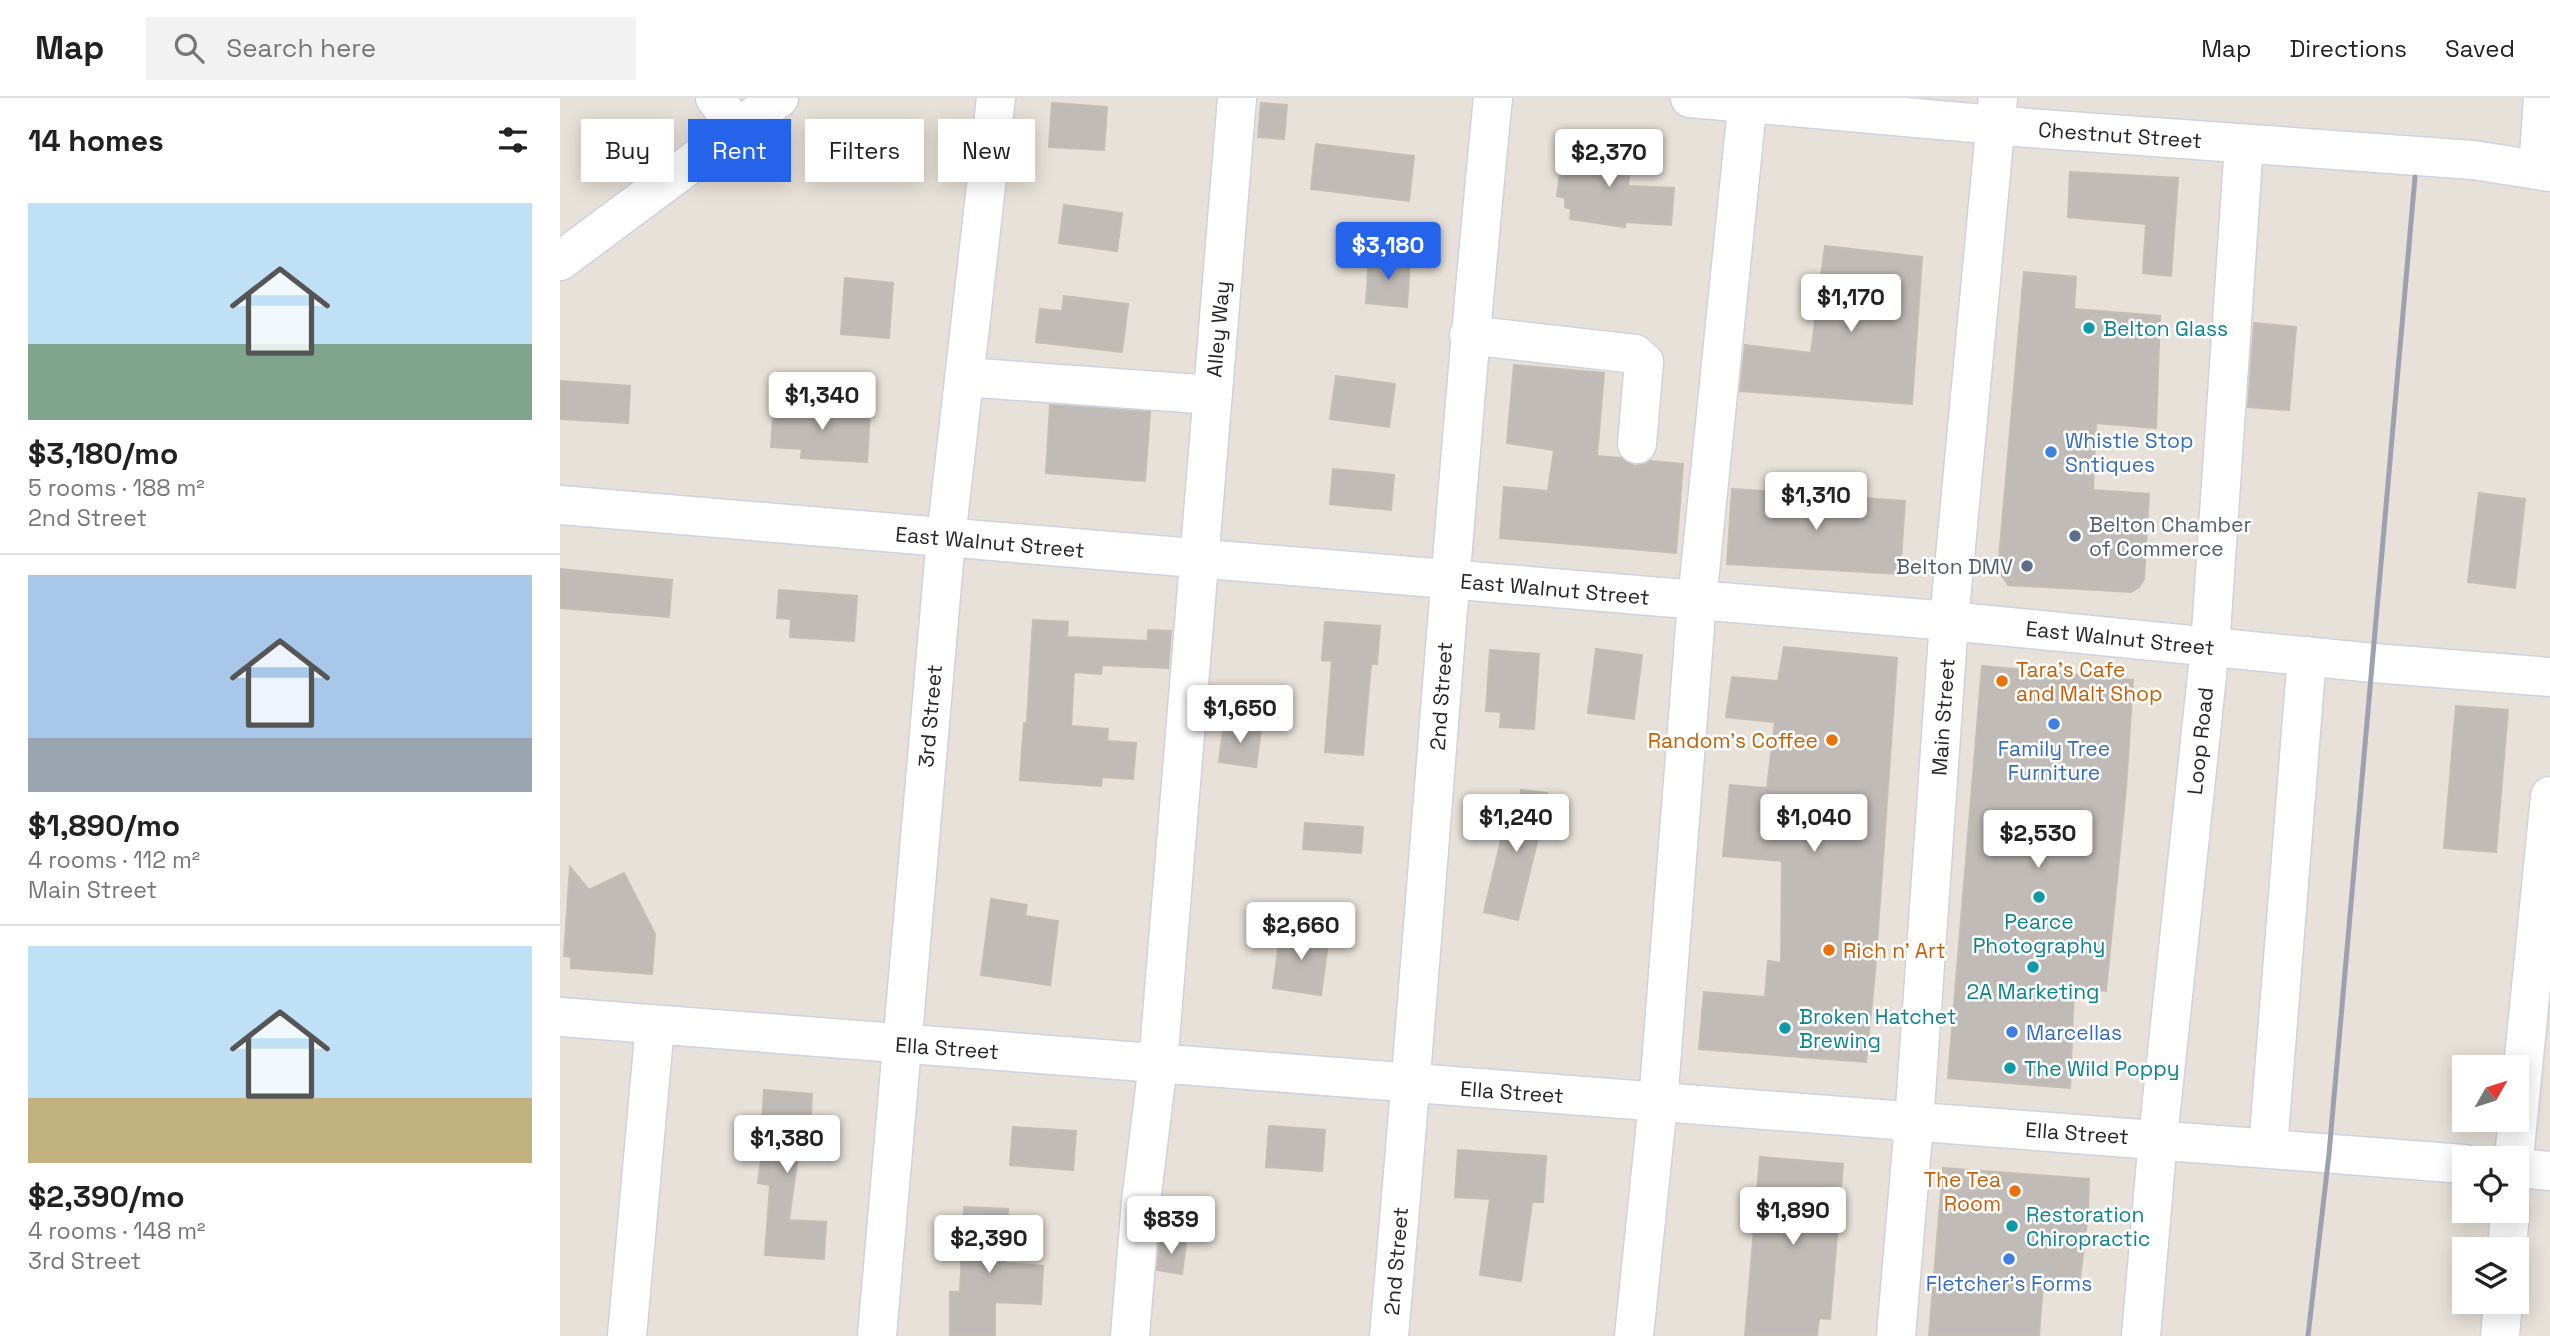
<!DOCTYPE html>
<html lang="en">
<head>
<meta charset="utf-8">
<style>
	body { margin:0; font-family:"Space Grotesk",sans-serif; background:#f2f2f2; color:#222; height:100vh; display:flex; flex-direction:column; font-size:26px; white-space:nowrap }
	* { box-sizing:border-box; margin:0 }
	p { font-size:23px; color:#767676 }
	.icon { flex:none; width:38px; height:38px; fill:none; stroke:currentColor; stroke-width:2; stroke-linecap:round; stroke-linejoin:round }
	.map { position:relative; flex:1; overflow:hidden }
	.details { display:flex; flex-direction:column; background:#fff; width:560px }
	.details>* { flex:none }
	.guide { position:absolute; left:21px; top:21px; width:665px; height:63px; display:flex; gap:14px }
	.needle { width:46px; rotate:51deg }
	.controls { position:absolute; left:1892px; top:957px; display:grid; gap:14px }
	.controls a { display:grid; place-items:center; width:77px; height:77px; border-radius:0px; background:#fff; box-shadow:0 4px 18px #0003; font-size:35px }
	.price { position:absolute; translate:-50% -60px; padding:0 16px; border-radius:7px; background:#fff; color:#222; font-size:23px; line-height:46px; filter:drop-shadow(0 2px 4px #0008) }
	.price::after { content:''; position:absolute; left:50%; top:42px; width:21px; height:16px; margin-left:-10px; background:inherit; clip-path:polygon(0 0,100% 0,50% 100%) }
	.price.selected { background:#2563eb; color:#fff }
	ul { padding:0; list-style:none }
	li { display:grid; align-content:center; gap:14px; height:371px; padding:0 28px }
	li+li { border-top:2px solid #e0e0e0 }
	li span { display:grid; place-items:center; height:217px; border-radius:0px; color:#555 }
	li>.icon { margin-inline-start:auto }
	span .icon { width:126px; height:126px; fill:#fffc; stroke-width:1 }
	li b { font-size:30px }
	h2 { display:flex; justify-content:space-between; align-items:center; height:84px; padding:0 28px; font-size:30px }
	.tag { padding:0 24px; border-radius:0px; background:#fff; box-shadow:0 4px 18px #0003; font-size:24px; line-height:63px }
	.tag.selected { background:#2563eb; color:#fff }
	header { display:flex; align-items:center; gap:42px; box-sizing:border-box; height:98px; padding:0 35px; background:#fff; border-bottom:2px solid #e0e0e0 }
	header strong { font-size:33px }
	nav { display:flex; gap:38px; margin-inline-start:auto; font-size:24px }
	.search { width:490px; height:63px; background:#f2f2f2; display:flex; align-items:center; gap:18px; box-sizing:border-box; padding:0 24px; border-radius:0px; color:#767676; font-size:26px }
	main { display:flex; flex:1; min-height:0 }
	.map>svg:first-child { display:block }
	.building { fill:#c0bbb6; stroke:#c3bdb3; stroke-width:2 }
	.lines { fill:none; stroke-linecap:round; stroke-linejoin:round }
	.minor-casing { stroke:#cfd2de; stroke-width:41 }
	.minor { stroke:#fff; stroke-width:38 }
	.rail { stroke:#9da0af; stroke-width:5 }
	.culture-dot { fill:#0f9aa8; stroke:#fff; stroke-width:2.5 }
	.shop-dot { fill:#3f7fe0; stroke:#fff; stroke-width:2.5 }
	.service-dot { fill:#5c6f8a; stroke:#fff; stroke-width:2.5 }
	.food-dot { fill:#e8710a; stroke:#fff; stroke-width:2.5 }
	.labels { text-anchor:middle; dominant-baseline:central; stroke-width:5; stroke-linejoin:round; paint-order:stroke }
	.street-label { font-size:21px; fill:#262626; stroke:#fff }
	.culture-label { font-size:21px; fill:#0d838f; stroke:#fff; text-anchor:start }
	.shop-label { font-size:21px; fill:#366cbe; stroke:#fff; text-anchor:start }
	.service-label { font-size:21px; fill:#4e5e75; stroke:#fff; text-anchor:start }
	.food-label { font-size:21px; fill:#c56008; stroke:#fff; text-anchor:start }
</style>
</head>
<body>
<header>
<strong>Map</strong>
<div class="search"><svg class="icon" aria-label="search" viewBox="0 0 24 24"><circle cx="10" cy="10" r="6"/><path d="M15 15l6 6"/></svg>Search here</div>
<nav><a>Map</a><a>Directions</a><a>Saved</a></nav>
</header>
<main>
<section class="details">
<h2>14 homes<svg class="icon" aria-label="filters" viewBox="0 0 24 24"><path d="M4 7h16M4 17h16"/><circle cx="9" cy="7" r="2"/><circle cx="15" cy="17" r="2"/></svg></h2>
<ul>
<li><span style="background:linear-gradient(#bfe0f5 65%,#7fa58c 0)"><svg class="icon" aria-label="home" viewBox="0 0 24 24"><path d="M3 11l9-7 9 7M6 9v11h12V9"/></svg></span><div><b>$3,180/mo</b><p>5 rooms · 188 m²</p><p>2nd Street</p></div></li>
<li><span style="background:linear-gradient(#a9c7e8 75%,#9aa5b1 0)"><svg class="icon" aria-label="home" viewBox="0 0 24 24"><path d="M3 11l9-7 9 7M6 9v11h12V9"/></svg></span><div><b>$1,890/mo</b><p>4 rooms · 112 m²</p><p>Main Street</p></div></li>
<li><span style="background:linear-gradient(#bfe0f5 70%,#c2b280 0)"><svg class="icon" aria-label="home" viewBox="0 0 24 24"><path d="M3 11l9-7 9 7M6 9v11h12V9"/></svg></span><div><b>$2,390/mo</b><p>4 rooms · 148 m²</p><p>3rd Street</p></div></li>
</ul>
</section>
<div class="map">
<svg width="1990" height="1238" viewBox="0 0 1990 1238">
	<rect width="100%" height="100%" fill="#e8e1d9"/>
	<path class="building" d="M 492,5 L 547,9 L 544,52 L 489,49 Z
		M 701,5 L 727,7 L 724,41 L 698,39 Z
		M 1004,45 L 1071,53 L 1068,88 L 1114,90 L 1111,127 L 1065,124 L 1065,129 L 1010,121 L 1011,111 L 1005,109 L 1005,100 L 997,98 Z
		M 756,46 L 854,58 L 849,103 L 751,91 Z
		M 1510,74 L 1618,80 L 1611,178 L 1583,175 L 1586,126 L 1508,119 Z
		M 504,107 L 562,115 L 557,153 L 499,145 Z
		M 1265,148 L 1362,159 L 1352,306 L 1180,293 L 1185,247 L 1251,255 Z
		M 809,159 L 850,162 L 847,209 L 806,205 Z
		M 1464,174 L 1516,179 L 1514,211 L 1600,218 L 1596,330 L 1536,325 L 1533,392 L 1589,396 L 1584,481 L 1579,489 L 1571,494 L 1448,487 L 1438,472 Z
		M 285,180 L 333,185 L 329,240 L 281,236 Z
		M 504,198 L 568,206 L 562,254 L 476,244 L 480,211 L 502,213 Z
		M 1694,225 L 1736,229 L 1729,312 L 1688,309 Z
		M 954,267 L 1044,275 L 1037,358 L 1061,360 L 1074,368 L 1086,366 L 1090,363 L 1123,366 L 1116,455 L 940,440 L 944,389 L 988,393 L 994,352 L 947,345 Z
		M 776,278 L 835,286 L 829,329 L 770,321 Z
		M 0,283 L 70,288 L 68,325 L 0,321 Z
		M 214,306 L 310,313 L 307,364 L 241,360 L 242,351 L 211,349 Z
		M 490,307 L 590,314 L 585,383 L 486,375 Z
		M 773,371 L 834,377 L 831,412 L 770,406 Z
		M 1172,391 L 1345,403 L 1340,476 L 1167,466 Z
		M 1919,395 L 1965,401 L 1955,490 L 1908,484 Z
		M 0,471 L 112,482 L 109,519 L 0,510 Z
		M 219,492 L 297,498 L 294,543 L 230,539 L 231,521 L 217,520 Z
		M 473,522 L 508,524 L 507,539 L 588,543 L 588,532 L 611,533 L 608,570 L 542,567 L 541,576 L 514,574 L 511,628 L 548,631 L 547,643 L 576,645 L 573,681 L 542,679 L 541,688 L 460,682 L 464,625 L 467,625 Z
		M 765,524 L 820,528 L 817,566 L 811,566 L 803,657 L 765,654 L 772,563 L 762,562 Z
		M 1224,549 L 1337,560 L 1315,874 L 1306,964 L 1139,951 L 1144,894 L 1205,899 L 1208,863 L 1221,865 L 1222,763 L 1163,758 L 1170,687 L 1207,690 L 1215,624 L 1166,619 L 1172,579 L 1218,583 Z
		M 1036,551 L 1082,557 L 1074,621 L 1028,615 Z
		M 930,552 L 979,556 L 974,631 L 940,629 L 941,614 L 926,613 Z
		M 1422,568 L 1573,582 L 1566,690 L 1546,893 L 1514,890 L 1510,990 L 1388,980 Z
		M 1896,608 L 1948,612 L 1936,754 L 1884,750 Z
		M 664,626 L 701,631 L 696,669 L 659,664 Z
		M 961,692 L 987,695 L 982,736 L 979,736 L 958,822 L 924,814 L 944,730 L 946,704 L 960,706 Z
		M 745,725 L 803,729 L 801,755 L 743,751 Z
		M 10,769 L 29,792 L 64,775 L 95,836 L 92,876 L 11,870 L 11,859 L 4,858 Z
		M 431,801 L 467,807 L 465,818 L 498,823 L 490,887 L 421,877 Z
		M 721,831 L 769,837 L 761,897 L 713,890 Z
		M 204,992 L 252,996 L 249,1050 L 239,1050 L 229,1122 L 266,1124 L 264,1161 L 205,1157 L 210,1087 L 198,1085 L 203,1047 L 201,1047 Z
		M 709,1028 L 765,1032 L 762,1073 L 706,1069 Z
		M 453,1029 L 516,1033 L 513,1072 L 450,1067 Z
		M 898,1052 L 986,1058 L 983,1104 L 972,1104 L 961,1183 L 920,1177 L 930,1101 L 895,1099 Z
		M 1200,1059 L 1283,1066 L 1270,1221 L 1259,1220 L 1257,1238 L 1185,1238 Z
		M 1383,1070 L 1529,1081 L 1528,1116 L 1519,1188 L 1483,1185 L 1479,1238 L 1369,1238 Z
		M 404,1109 L 448,1111 L 445,1165 L 483,1168 L 481,1206 L 435,1204 L 435,1238 L 390,1238 L 390,1194 L 400,1194 Z
		M 600,1141 L 626,1145 L 622,1176 L 597,1172 Z"/>
	<g class="lines">
		<defs>
			<path id="minor" d="M 155,0 L 177,31
				M 1130,0 L 1469,30 L 1913,62 L 1990,74
				M 1978,72 L 1983,0
				M 0,163 L 219,0
				M 909,237 L 1075,256 L 1084,264 L 1077,346
				M 404,279 L 653,297
				M 0,407 L 1389,523 L 1814,565 L 1990,579
				M 0,919 L 1904,1066
				M 1708,1050 L 1747,558
				M 1954,1060 L 1990,698
				M 1956,1070 L 1990,1073
				M 1947,1152 L 1950,1113
				M 67,1238 L 95,927
				M 317,1238 L 386,440 L 436,0
				M 570,1238 L 581,1104 L 598,966 L 677,0
				M 829,1238 C 866,825 892,412 933,0
				M 1074,1238 L 1098,1005 L 1137,503 L 1188,0
				M 1336,1238 L 1354,1025 L 1389,523 L 1438,0
				M 1581,1238 L 1598,1040 L 1650,549 L 1684,46
				M 1940,1238 L 1943,1204"/>
		</defs>
		<use href="#minor" class="minor-casing"/>
		<use href="#minor" class="minor"/>
		<path class="rail" d="M 1748,1238 L 1769,1056 L 1855,79"/>
	</g>
	<g class="culture-dot">
		<circle cx="1529" cy="230" r="7"/>
		<circle cx="1479" cy="799" r="7"/>
		<circle cx="1473" cy="869" r="7"/>
		<circle cx="1225" cy="930" r="7"/>
		<circle cx="1450" cy="970" r="7"/>
		<circle cx="1452" cy="1128" r="7"/>
	</g>
	<g class="shop-dot">
		<circle cx="1491" cy="354" r="7"/>
		<circle cx="1494" cy="626" r="7"/>
		<circle cx="1452" cy="934" r="7"/>
		<circle cx="1449" cy="1161" r="7"/>
	</g>
	<g class="service-dot">
		<circle cx="1515" cy="438" r="7"/>
		<circle cx="1467" cy="468" r="7"/>
	</g>
	<g class="food-dot">
		<circle cx="1442" cy="583" r="7"/>
		<circle cx="1272" cy="642" r="7"/>
		<circle cx="1269" cy="852" r="7"/>
		<circle cx="1455" cy="1093" r="7"/>
	</g>
	<g class="labels">
		<g class="street-label">
			<text transform="translate(1560 37) rotate(4)">Chestnut Street</text>
			<text transform="translate(658 231) rotate(-85)">Alley Way</text>
			<text transform="translate(430 444) rotate(5)">East Walnut Street</text>
			<text transform="translate(995 491) rotate(5)">East Walnut Street</text>
			<text transform="translate(1560 540) rotate(6)">East Walnut Street</text>
			<text transform="translate(881 598) rotate(-86)">2nd Street</text>
			<text transform="translate(370 618) rotate(-85)">3rd Street</text>
			<text transform="translate(1383 619) rotate(-86)">Main Street</text>
			<text transform="translate(1640 643) rotate(-84)">Loop Road</text>
			<text transform="translate(387 950) rotate(4)">Ella Street</text>
			<text transform="translate(952 994) rotate(4)">Ella Street</text>
			<text transform="translate(1517 1035) rotate(4)">Ella Street</text>
			<text transform="translate(836 1163) rotate(-85)">2nd Street</text>
		</g>
		<g class="culture-label">
			<text x="1543" y="230">Belton Glass</text>
			<text x="1479" y="823" text-anchor="middle">Pearce<tspan x="1479" dy="24">Photography</tspan></text>
			<text x="1473" y="893" text-anchor="middle">2A Marketing</text>
			<text x="1239" y="918">Broken Hatchet<tspan x="1239" dy="24">Brewing</tspan></text>
			<text x="1464" y="970">The Wild Poppy</text>
			<text x="1466" y="1116">Restoration<tspan x="1466" dy="24">Chiropractic</tspan></text>
		</g>
		<g class="shop-label">
			<text x="1505" y="342">Whistle Stop<tspan x="1505" dy="24">Sntiques</tspan></text>
			<text x="1494" y="650" text-anchor="middle">Family Tree<tspan x="1494" dy="24">Furniture</tspan></text>
			<text x="1466" y="934">Marcellas</text>
			<text x="1449" y="1185" text-anchor="middle">Fletcher's Forms</text>
		</g>
		<g class="service-label">
			<text x="1529" y="426">Belton Chamber<tspan x="1529" dy="24">of Commerce</tspan></text>
			<text x="1453" y="468" text-anchor="end">Belton DMV</text>
		</g>
		<g class="food-label">
			<text x="1456" y="571">Tara's Cafe<tspan x="1456" dy="24">and Malt Shop</tspan></text>
			<text x="1258" y="642" text-anchor="end">Random's Coffee</text>
			<text x="1283" y="852">Rich n' Art</text>
			<text x="1441" y="1081" text-anchor="end">The Tea<tspan x="1441" dy="24">Room</tspan></text>
		</g>
	</g>
</svg>
<div class="controls">
<a><svg class="needle" viewBox="-14 -14 28 28"><path d="M0-13l5 13h-10z" fill="#e53935"/><path d="M0 13l5-13h-10z" fill="#767676"/></svg></a>
<a><svg class="icon" aria-label="locate" viewBox="0 0 24 24"><circle cx="12" cy="12" r="6"/><path d="M12 2v4M12 18v4M2 12h4M18 12h4"/></svg></a>
<a><svg class="icon" aria-label="layers" viewBox="0 0 24 24"><path d="M12 4l9 5-9 5-9-5zM3 14l9 5 9-5"/></svg></a>
</div>
<b class="price" style="left:1049px;top:91px">$2,370</b>
<b class="price selected" style="left:828px;top:184px">$3,180</b>
<b class="price" style="left:1291px;top:236px">$1,170</b>
<b class="price" style="left:262px;top:334px">$1,340</b>
<b class="price" style="left:1256px;top:434px">$1,310</b>
<b class="price" style="left:680px;top:647px">$1,650</b>
<b class="price" style="left:956px;top:756px">$1,240</b>
<b class="price" style="left:1254px;top:756px">$1,040</b>
<b class="price" style="left:1478px;top:772px">$2,530</b>
<b class="price" style="left:741px;top:864px">$2,660</b>
<b class="price" style="left:227px;top:1077px">$1,380</b>
<b class="price" style="left:1233px;top:1149px">$1,890</b>
<b class="price" style="left:611px;top:1158px">$839</b>
<b class="price" style="left:429px;top:1177px">$2,390</b>
<div class="guide">
<a class="tag">Buy</a>
<a class="tag selected">Rent</a>
<a class="tag">Filters</a>
<a class="tag">New</a>
</div>
</div>
</main>
</body>
</html>
